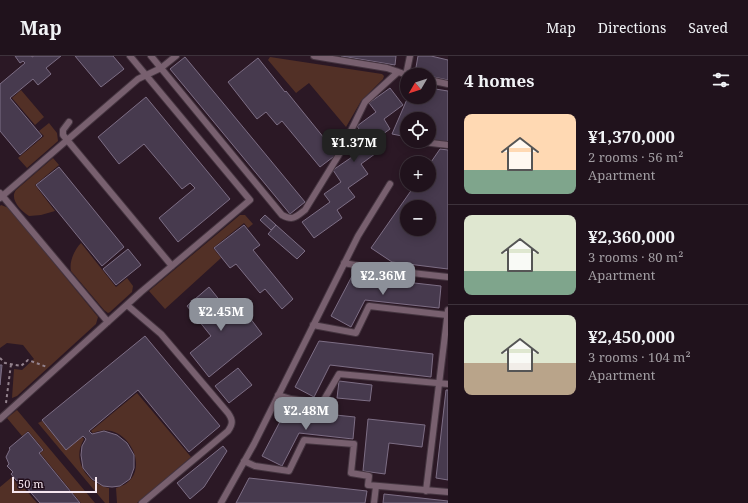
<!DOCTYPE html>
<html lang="en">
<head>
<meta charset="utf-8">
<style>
	body { margin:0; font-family:"Noto Serif",serif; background:#281b25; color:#f1f3f6; height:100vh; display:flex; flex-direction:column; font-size:15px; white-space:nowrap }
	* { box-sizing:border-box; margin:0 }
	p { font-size:13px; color:#a29ea3 }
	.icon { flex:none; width:22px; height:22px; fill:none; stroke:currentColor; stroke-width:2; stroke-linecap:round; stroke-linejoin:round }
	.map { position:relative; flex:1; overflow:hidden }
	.sheet { display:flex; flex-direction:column; background:#20121c; width:300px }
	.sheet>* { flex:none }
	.needle { width:26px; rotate:231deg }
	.buttons { position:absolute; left:400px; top:12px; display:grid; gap:8px }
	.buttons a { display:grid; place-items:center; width:36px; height:36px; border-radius:50%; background:#20121c; box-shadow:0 2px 10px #0003,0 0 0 1px #3d323b; font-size:20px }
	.scale { position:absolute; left:12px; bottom:10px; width:85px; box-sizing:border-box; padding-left:4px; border:2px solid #f6e7f0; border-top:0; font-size:11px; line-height:14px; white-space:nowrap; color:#f6e7f0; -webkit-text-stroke:3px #210e1b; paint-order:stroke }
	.price { position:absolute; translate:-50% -34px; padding:0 9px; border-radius:8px; background:#8c9099; color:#fff; font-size:13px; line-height:26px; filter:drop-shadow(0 1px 2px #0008) }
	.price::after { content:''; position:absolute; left:50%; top:24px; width:12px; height:9px; margin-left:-6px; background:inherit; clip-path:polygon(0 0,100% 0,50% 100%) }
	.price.active { background:#222; color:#fff }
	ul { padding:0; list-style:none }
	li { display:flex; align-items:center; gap:12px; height:100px; padding:0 16px }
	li+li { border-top:1px solid #3d323b }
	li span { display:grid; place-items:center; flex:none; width:112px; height:80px; border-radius:8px; color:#555 }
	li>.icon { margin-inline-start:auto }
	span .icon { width:48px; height:48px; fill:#fffc; stroke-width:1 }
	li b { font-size:17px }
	h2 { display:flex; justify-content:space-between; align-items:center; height:48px; padding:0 16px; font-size:17px }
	header { display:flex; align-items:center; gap:24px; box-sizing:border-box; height:56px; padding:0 20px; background:#20121c; border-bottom:1px solid #3d323b }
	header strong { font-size:19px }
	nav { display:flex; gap:22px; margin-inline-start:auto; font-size:14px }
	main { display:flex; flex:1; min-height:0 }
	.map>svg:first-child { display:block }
	.green { fill:#523026 }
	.building { fill:#473a4e; stroke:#7d6e85; fill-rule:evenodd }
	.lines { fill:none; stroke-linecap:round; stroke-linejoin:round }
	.service-casing { stroke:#453540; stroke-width:8 }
	.path { stroke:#94838e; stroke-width:2; stroke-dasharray:3 3; stroke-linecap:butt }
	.service { stroke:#78606f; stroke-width:6 }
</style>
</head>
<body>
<header>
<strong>Map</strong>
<nav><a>Map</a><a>Directions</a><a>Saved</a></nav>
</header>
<main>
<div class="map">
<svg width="448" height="447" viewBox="0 0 448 447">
	<rect width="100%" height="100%" fill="#2b1825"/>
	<path class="green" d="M 270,1 L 382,18 L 384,20 L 383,23 L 361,45 L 346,71 L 309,27 L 296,37 L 268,4 Z
		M 21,34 L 44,61 L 35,69 L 12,42 Z
		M 49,67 L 57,77 L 58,85 L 27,112 L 18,102 L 44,80 L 39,75 Z
		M 53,102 L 59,109 L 35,129 L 55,155 L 41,159 L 29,160 C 21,155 9,143 16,134 Z
		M 1,149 L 9,152 L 98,261 L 96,268 L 17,340 L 12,342 L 14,313 L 22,314 L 34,303 L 23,289 L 7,287 L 0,292 L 0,150 Z
		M 240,159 L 245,159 L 253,168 L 248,172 L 244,167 L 213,192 L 221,202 L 165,253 L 149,235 Z
		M 81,187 L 116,231 L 127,222 L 133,230 L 132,236 L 110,256 L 108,257 L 104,254 L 71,215 C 69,206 74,194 81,187 Z
		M 137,337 L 191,401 L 137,447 L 117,447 L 116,432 C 157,421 128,361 93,377 L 91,375 Z
		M 17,354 L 95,447 L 81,447 L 40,397 L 44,394 L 28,375 L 22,380 L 7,362 Z
		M 42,365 L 66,394 L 82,381 L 84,383 C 71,404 87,428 109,432 L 109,447 L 105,447 L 38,367 Z
		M 12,421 L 17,428 L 19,426 L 37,447 L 0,447 L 0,431 Z"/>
	<path class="building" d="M 15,0 L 32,0 L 32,1 L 34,0 L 61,0 L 46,12 L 51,18 L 38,29 L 33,23 L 10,42 L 42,80 L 20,99 L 0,75 L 0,28 L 25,7 L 23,5 L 20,7 Z
		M 75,0 L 113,0 L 124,13 L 101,31 Z
		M 341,0 L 396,0 L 395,9 Z
		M 418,0 L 431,0 L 448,4 L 448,24 L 429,20 L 429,19 L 415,17 Z
		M 185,1 L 305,146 L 290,158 L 170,13 Z
		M 258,2 L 285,36 L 286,35 L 337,98 L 320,111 L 282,65 L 277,69 L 266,56 L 257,63 L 228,26 Z
		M 390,32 L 403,49 L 384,63 L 390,73 L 372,86 L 379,95 L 361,108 L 368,118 L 348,132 L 355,141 L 337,154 L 342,162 L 314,182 L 302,166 L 330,146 L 324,138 L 341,126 L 333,114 L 352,101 L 345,92 L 363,79 L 357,70 L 376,56 L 369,47 Z
		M 429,32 L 448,35 L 448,87 L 429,85 L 429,63 L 407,63 L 407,81 L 392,78 L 408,41 L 429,41 Z
		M 146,41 L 230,143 L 178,186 L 159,162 L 195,132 L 190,127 L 182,133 L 144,88 L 119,108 L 98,81 Z
		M 440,93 L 448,94 L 448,213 L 392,206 L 371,192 L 415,129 L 429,129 L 429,109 ZM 407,151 L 429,151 L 429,173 L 407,173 Z
		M 59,111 L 124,191 L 102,210 L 36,129 Z
		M 265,159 L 276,169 L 271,174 L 260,164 Z
		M 244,169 L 260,189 L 253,194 L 293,243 L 282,253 L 265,233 L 260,237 L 236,208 L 230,212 L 214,192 Z
		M 276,169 L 305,195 L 297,203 L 268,178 Z
		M 128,193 L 141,209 L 116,229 L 103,213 Z
		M 352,220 L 441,230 L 439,252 L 365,244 L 351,271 L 331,260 Z
		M 209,231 L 234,262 L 244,254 L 262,278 L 209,321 L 190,297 L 211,280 L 187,250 Z
		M 145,280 L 220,370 L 189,396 L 138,334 L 89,375 L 92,378 L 104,375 L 117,379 L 127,387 L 134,399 L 134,412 L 130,423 L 120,430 L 112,431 L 103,430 L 92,423 L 83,412 L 81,399 L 82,390 L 86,383 L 83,380 L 66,394 L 42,364 Z
		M 319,285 L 433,298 L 431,321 L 330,309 L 314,341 L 295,331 Z
		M 0,309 L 2,309 L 0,329 Z
		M 238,312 L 252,329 L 229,347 L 215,330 Z
		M 339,325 L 372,329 L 370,345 L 337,342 Z
		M 446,334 L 448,334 L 448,424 L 436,422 Z
		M 286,354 L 355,361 L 353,383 L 299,377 L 282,410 L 262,400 Z
		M 368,363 L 425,369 L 422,391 L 389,387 L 385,418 L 363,415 Z
		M 28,376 L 43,394 L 39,397 L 80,447 L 40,447 L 19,423 L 17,425 L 11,418 L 13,416 L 7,410 L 9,408 L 6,401 L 10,393 L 9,392 Z
		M 223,390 L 227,395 L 204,431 L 190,443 L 177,427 Z
		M 249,422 L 367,435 L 365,447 L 236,447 Z
		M 384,438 L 448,445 L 448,447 L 383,447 Z"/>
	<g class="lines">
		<defs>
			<path id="service" d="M 151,0 L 282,159 C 293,165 296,161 305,154 L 340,97 L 365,46 L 398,16
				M 314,0 L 387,12 L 407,19
				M 406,19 L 410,0
				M 429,24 L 448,28
				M 69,66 L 63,74 L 63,79 L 172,210
				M 423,86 L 448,89
				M 0,137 L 108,266
				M 0,142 L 138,23 L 161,12 L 176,0
				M 344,207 L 376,213 L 448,221
				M 127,249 L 161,278 L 228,357 C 233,364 233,368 228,375 L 142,447
				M 313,269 L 356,277 L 369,250 L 447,259
				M 278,339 L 291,343 L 322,347 L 339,318 L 448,328
				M 0,363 L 141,236 L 250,144 L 130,0
				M 244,405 L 255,410 L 289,415 L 304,384 L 354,388 L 351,417 L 369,420 L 368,429 L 448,436
				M 426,435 L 448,254
				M 221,447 L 254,388 L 358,180 L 390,128
				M 374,447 L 376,430"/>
		</defs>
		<use href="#service" class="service-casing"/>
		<path class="path" d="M 0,302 L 5,307 L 21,310 L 28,304 L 47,311
			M 6,347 L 11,308"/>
		<use href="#service" class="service"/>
	</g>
</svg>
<div class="buttons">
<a><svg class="needle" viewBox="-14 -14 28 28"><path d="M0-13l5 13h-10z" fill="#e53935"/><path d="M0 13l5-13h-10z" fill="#a29ea3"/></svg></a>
<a><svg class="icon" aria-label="locate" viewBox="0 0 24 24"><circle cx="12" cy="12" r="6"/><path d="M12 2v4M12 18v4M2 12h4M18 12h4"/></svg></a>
<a>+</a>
<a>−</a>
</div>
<div class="scale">50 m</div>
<b class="price active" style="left:354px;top:107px">¥1.37M</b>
<b class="price" style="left:383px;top:240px">¥2.36M</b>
<b class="price" style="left:221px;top:276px">¥2.45M</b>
<b class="price" style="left:306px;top:375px">¥2.48M</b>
</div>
<section class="sheet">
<h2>4 homes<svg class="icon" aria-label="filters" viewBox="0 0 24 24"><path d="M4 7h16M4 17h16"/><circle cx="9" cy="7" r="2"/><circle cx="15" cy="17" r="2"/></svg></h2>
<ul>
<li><span style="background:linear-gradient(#ffd9b3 70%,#7fa58c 0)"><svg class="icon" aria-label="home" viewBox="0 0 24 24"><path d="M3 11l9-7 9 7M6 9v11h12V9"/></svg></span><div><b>¥1,370,000</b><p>2 rooms · 56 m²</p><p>Apartment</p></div></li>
<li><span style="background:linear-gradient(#dfe7d0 70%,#7fa58c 0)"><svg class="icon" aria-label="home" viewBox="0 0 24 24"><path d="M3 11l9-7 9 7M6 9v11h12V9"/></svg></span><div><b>¥2,360,000</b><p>3 rooms · 80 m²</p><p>Apartment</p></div></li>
<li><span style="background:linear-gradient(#dfe7d0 60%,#b9a48a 0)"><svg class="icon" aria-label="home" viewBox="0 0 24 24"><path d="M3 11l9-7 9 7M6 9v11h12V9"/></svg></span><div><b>¥2,450,000</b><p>3 rooms · 104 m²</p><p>Apartment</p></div></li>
</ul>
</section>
</main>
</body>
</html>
